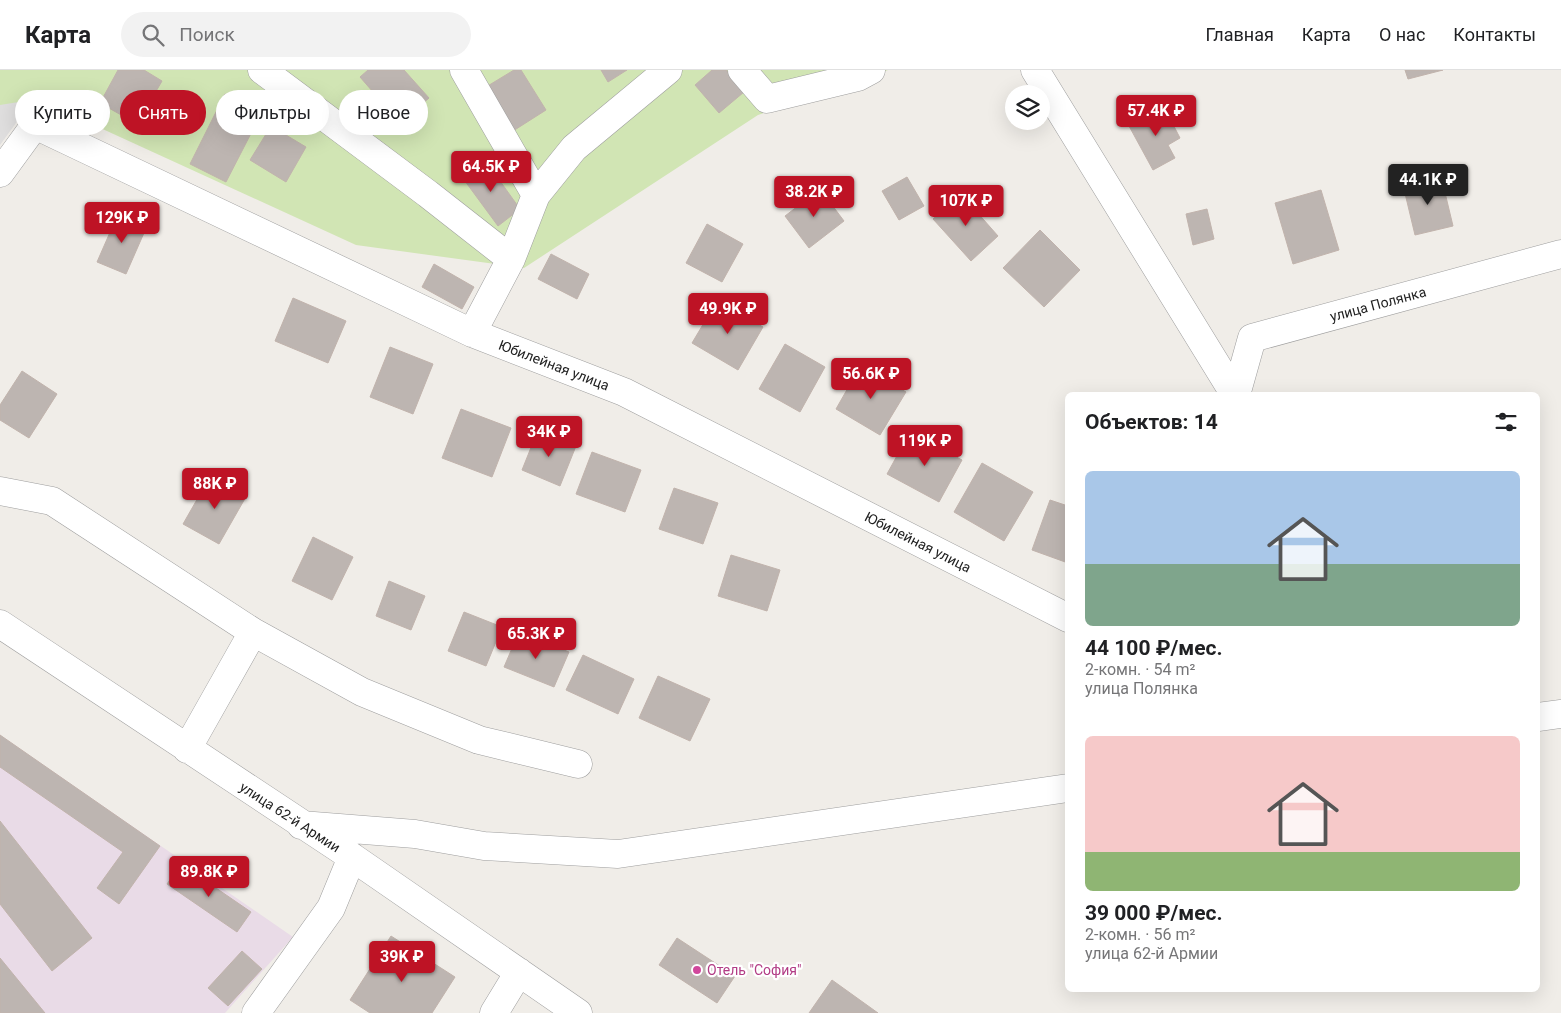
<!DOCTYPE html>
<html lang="ru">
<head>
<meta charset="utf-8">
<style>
	body { margin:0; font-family:Roboto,sans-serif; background:#f2f2f2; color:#202124; height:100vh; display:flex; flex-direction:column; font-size:19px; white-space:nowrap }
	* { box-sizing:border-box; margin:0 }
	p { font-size:16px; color:#757577 }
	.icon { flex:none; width:28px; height:28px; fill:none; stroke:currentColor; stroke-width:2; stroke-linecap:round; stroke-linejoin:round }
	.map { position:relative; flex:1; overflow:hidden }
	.drawer { position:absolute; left:1065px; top:322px; width:475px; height:600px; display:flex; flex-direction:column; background:#fff; border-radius:8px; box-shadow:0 5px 20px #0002 }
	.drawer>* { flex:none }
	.hud { position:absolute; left:15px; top:20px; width:475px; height:45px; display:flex; gap:10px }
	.controls { position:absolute; left:1005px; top:15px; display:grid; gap:10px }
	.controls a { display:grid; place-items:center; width:45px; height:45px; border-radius:50%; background:#fff; box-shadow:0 5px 20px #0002; font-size:25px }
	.price { position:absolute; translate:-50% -42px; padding:0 11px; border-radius:5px; background:#be1325; color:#fff; font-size:16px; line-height:32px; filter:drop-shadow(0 1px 2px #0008) }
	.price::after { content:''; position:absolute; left:50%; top:30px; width:15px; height:11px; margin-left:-8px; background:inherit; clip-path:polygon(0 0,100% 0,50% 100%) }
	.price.current { background:#222; color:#fff }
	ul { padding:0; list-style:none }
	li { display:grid; align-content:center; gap:10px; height:265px; padding:0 20px }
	li span { display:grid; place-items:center; height:155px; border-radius:8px; color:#555 }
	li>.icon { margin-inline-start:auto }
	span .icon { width:90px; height:90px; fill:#fffc; stroke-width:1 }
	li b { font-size:21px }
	h2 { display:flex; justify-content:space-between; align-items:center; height:60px; padding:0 20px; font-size:21px }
	.chip { padding:0 18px; border-radius:22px; background:#fff; box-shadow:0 5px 20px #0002; font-size:18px; line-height:45px }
	.chip.current { background:#be1325; color:#fff }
	header { display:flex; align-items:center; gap:30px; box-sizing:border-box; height:70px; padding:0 25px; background:#fff; border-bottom:1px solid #e0e0e0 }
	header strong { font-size:24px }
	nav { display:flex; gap:28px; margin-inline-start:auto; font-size:18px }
	.search { width:350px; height:45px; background:#f2f2f2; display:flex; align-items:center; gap:12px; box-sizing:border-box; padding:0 18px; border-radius:28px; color:#757577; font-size:19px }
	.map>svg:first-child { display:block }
	.residential { fill:#dfdede }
	.industrial { fill:#e9dbe7 }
	.grass { fill:#d1e5b4 }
	.building { fill:#bdb5b1; stroke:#c1b3ac }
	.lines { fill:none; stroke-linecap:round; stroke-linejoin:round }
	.minor-casing { stroke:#9e9e9e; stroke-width:29 }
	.minor { stroke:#fff; stroke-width:28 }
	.hotel-dot { fill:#d1479c; stroke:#fff; stroke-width:2 }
	.labels { text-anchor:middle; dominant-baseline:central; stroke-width:4.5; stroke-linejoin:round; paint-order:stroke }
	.street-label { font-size:14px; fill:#212121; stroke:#fff }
	.hotel-label { font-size:14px; fill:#b23c85; stroke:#fff; text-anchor:start }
</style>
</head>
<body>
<header>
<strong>Карта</strong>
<div class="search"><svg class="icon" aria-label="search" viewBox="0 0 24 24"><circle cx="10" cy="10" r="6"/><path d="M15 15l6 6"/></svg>Поиск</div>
<nav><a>Главная</a><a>Карта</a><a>О нас</a><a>Контакты</a></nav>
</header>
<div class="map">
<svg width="1561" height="943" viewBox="0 0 1561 943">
	<rect width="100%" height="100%" fill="#f0ede8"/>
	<path class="residential" d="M 0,0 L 48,9 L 0,75 Z"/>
	<path class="industrial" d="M 0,665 L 293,867 L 225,943 L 0,943 Z"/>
	<path class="grass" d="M 0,0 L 888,0 L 758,45 L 524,198 L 356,175 L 37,29 L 0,35 Z"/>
	<path class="building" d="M 118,0 L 144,0 L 162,11 L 137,54 L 100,33 Z
		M 368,0 L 404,0 L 429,28 L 400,53 L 360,7 Z
		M 514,0 L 521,0 L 546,40 L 513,61 L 486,17 Z
		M 601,0 L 627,0 L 608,12 Z
		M 712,0 L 726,0 L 744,22 L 719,43 L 695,15 Z
		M 1405,0 L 1443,0 L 1408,9 Z
		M 225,24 L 262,42 L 226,112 L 190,94 Z
		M 1164,37 L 1180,68 L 1168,75 L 1175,88 L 1153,100 L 1129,56 Z
		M 271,56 L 306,77 L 286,112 L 250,90 Z
		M 485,90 L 520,139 L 498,156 L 462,107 Z
		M 1441,106 L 1453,156 L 1415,165 L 1403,115 Z
		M 907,107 L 924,136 L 899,150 L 882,121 Z
		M 820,119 L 844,151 L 809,178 L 785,146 Z
		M 1321,120 L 1339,180 L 1293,194 L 1275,133 Z
		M 961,124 L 998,166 L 971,191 L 933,149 Z
		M 1207,139 L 1214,169 L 1193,175 L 1186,144 Z
		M 118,144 L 147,156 L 126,204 L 97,192 Z
		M 707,154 L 743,174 L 722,212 L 686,193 Z
		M 1040,160 L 1080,200 L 1044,237 L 1003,198 Z
		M 551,184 L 589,204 L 577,229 L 538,209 Z
		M 434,194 L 474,217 L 462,239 L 422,217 Z
		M 293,228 L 346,251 L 328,293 L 275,271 Z
		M 717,231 L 763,257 L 738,300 L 692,273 Z
		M 785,274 L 825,297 L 800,342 L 759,319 Z
		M 390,277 L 433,294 L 413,344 L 370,327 Z
		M 861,295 L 906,322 L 880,365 L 836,339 Z
		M 22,301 L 57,324 L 29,368 L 0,350 L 0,335 Z
		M 461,339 L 511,358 L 492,407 L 442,388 Z
		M 538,360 L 576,376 L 560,416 L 522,400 Z
		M 910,362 L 962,390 L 939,432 L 887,404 Z
		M 592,382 L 641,400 L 625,442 L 576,424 Z
		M 982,393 L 1033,422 L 1004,471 L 954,442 Z
		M 211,405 L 247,425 L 219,474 L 183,454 Z
		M 674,418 L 718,433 L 703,474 L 659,459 Z
		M 1050,430 L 1068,436 L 1068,493 L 1032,480 Z
		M 313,467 L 353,487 L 332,530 L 292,511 Z
		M 731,485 L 780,500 L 767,541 L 718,526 Z
		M 389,511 L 425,526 L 411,560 L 376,546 Z
		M 464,542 L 502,557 L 486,596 L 448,581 Z
		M 519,562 L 569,582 L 554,617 L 504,597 Z
		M 583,585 L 634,609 L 618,644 L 566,620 Z
		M 658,606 L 710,629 L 690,671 L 639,648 Z
		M 0,665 L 160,776 L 119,834 L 97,818 L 123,782 L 0,697 Z
		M 0,751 L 92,868 L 52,901 L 0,834 Z
		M 181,794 L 251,842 L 237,862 L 167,814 Z
		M 391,866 L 455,907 L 432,943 L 370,943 L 350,930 Z
		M 677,868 L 735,906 L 717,933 L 659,895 Z
		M 242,881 L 262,899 L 228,936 L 208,918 Z
		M 0,888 L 45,943 L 0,943 Z
		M 832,910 L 878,943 L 809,943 Z"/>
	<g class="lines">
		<defs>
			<path id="minor" d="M 262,0 L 428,124 L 511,189
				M 464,0 L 536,125
				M 742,0 L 767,29 L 858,7 L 871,0
				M 1035,0 L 1235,325
				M 0,103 L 35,55 L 472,263 L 624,322 L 1068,548
				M 472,263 L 511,189 L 536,125 L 574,78 L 668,0
				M 1236,325 L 1252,268 L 1561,184
				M 0,421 L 52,431 L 253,562 L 187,679
				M 0,554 L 352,787 L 578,943
				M 253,562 L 362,622 L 479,670 L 578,694
				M 1538,647 L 1561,644
				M 301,755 L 415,764 L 484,776 L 618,784 L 1068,718
				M 256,943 L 331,838 L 352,787
				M 494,943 L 519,902"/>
		</defs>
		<use href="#minor" class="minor-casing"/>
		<use href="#minor" class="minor"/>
	</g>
	<circle class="hotel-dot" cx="697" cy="900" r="5"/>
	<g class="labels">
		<g class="street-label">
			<text transform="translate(1378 234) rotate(-15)">улица Полянка</text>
			<text transform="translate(554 295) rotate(21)">Юбилейная улица</text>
			<text transform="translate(918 472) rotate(27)">Юбилейная улица</text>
			<text transform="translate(290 747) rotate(33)">улица 62-й Армии</text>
		</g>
		<g class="hotel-label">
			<text x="707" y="900">Отель "София"</text>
		</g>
	</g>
</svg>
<div class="controls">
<a><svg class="icon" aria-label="layers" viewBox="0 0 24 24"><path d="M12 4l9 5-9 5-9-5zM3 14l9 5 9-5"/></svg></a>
</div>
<b class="price" style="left:1156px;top:67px">57.4K ₽</b>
<b class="price" style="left:491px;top:123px">64.5K ₽</b>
<b class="price current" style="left:1428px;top:136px">44.1K ₽</b>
<b class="price" style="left:814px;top:148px">38.2K ₽</b>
<b class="price" style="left:966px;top:157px">107K ₽</b>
<b class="price" style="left:122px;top:174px">129K ₽</b>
<b class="price" style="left:728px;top:265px">49.9K ₽</b>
<b class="price" style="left:871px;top:330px">56.6K ₽</b>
<b class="price" style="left:549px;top:388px">34K ₽</b>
<b class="price" style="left:925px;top:397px">119K ₽</b>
<b class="price" style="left:215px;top:440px">88K ₽</b>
<b class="price" style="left:536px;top:590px">65.3K ₽</b>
<b class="price" style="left:209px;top:828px">89.8K ₽</b>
<b class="price" style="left:402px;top:913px">39K ₽</b>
<div class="hud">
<a class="chip">Купить</a>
<a class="chip current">Снять</a>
<a class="chip">Фильтры</a>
<a class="chip">Новое</a>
</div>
<section class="drawer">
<h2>Объектов: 14<svg class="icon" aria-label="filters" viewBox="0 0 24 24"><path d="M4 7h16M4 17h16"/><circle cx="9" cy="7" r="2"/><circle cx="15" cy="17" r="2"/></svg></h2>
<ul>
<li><span style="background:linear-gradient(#a9c7e8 60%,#7fa58c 0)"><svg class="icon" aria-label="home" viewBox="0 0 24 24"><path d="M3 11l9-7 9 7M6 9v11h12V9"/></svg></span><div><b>44 100 ₽/мес.</b><p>2-комн. · 54 m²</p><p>улица Полянка</p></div></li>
<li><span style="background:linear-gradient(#f6c9c9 75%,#8fb573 0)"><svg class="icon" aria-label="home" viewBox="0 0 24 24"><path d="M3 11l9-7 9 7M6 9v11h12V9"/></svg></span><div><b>39 000 ₽/мес.</b><p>2-комн. · 56 m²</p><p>улица 62-й Армии</p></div></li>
</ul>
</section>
</div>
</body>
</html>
